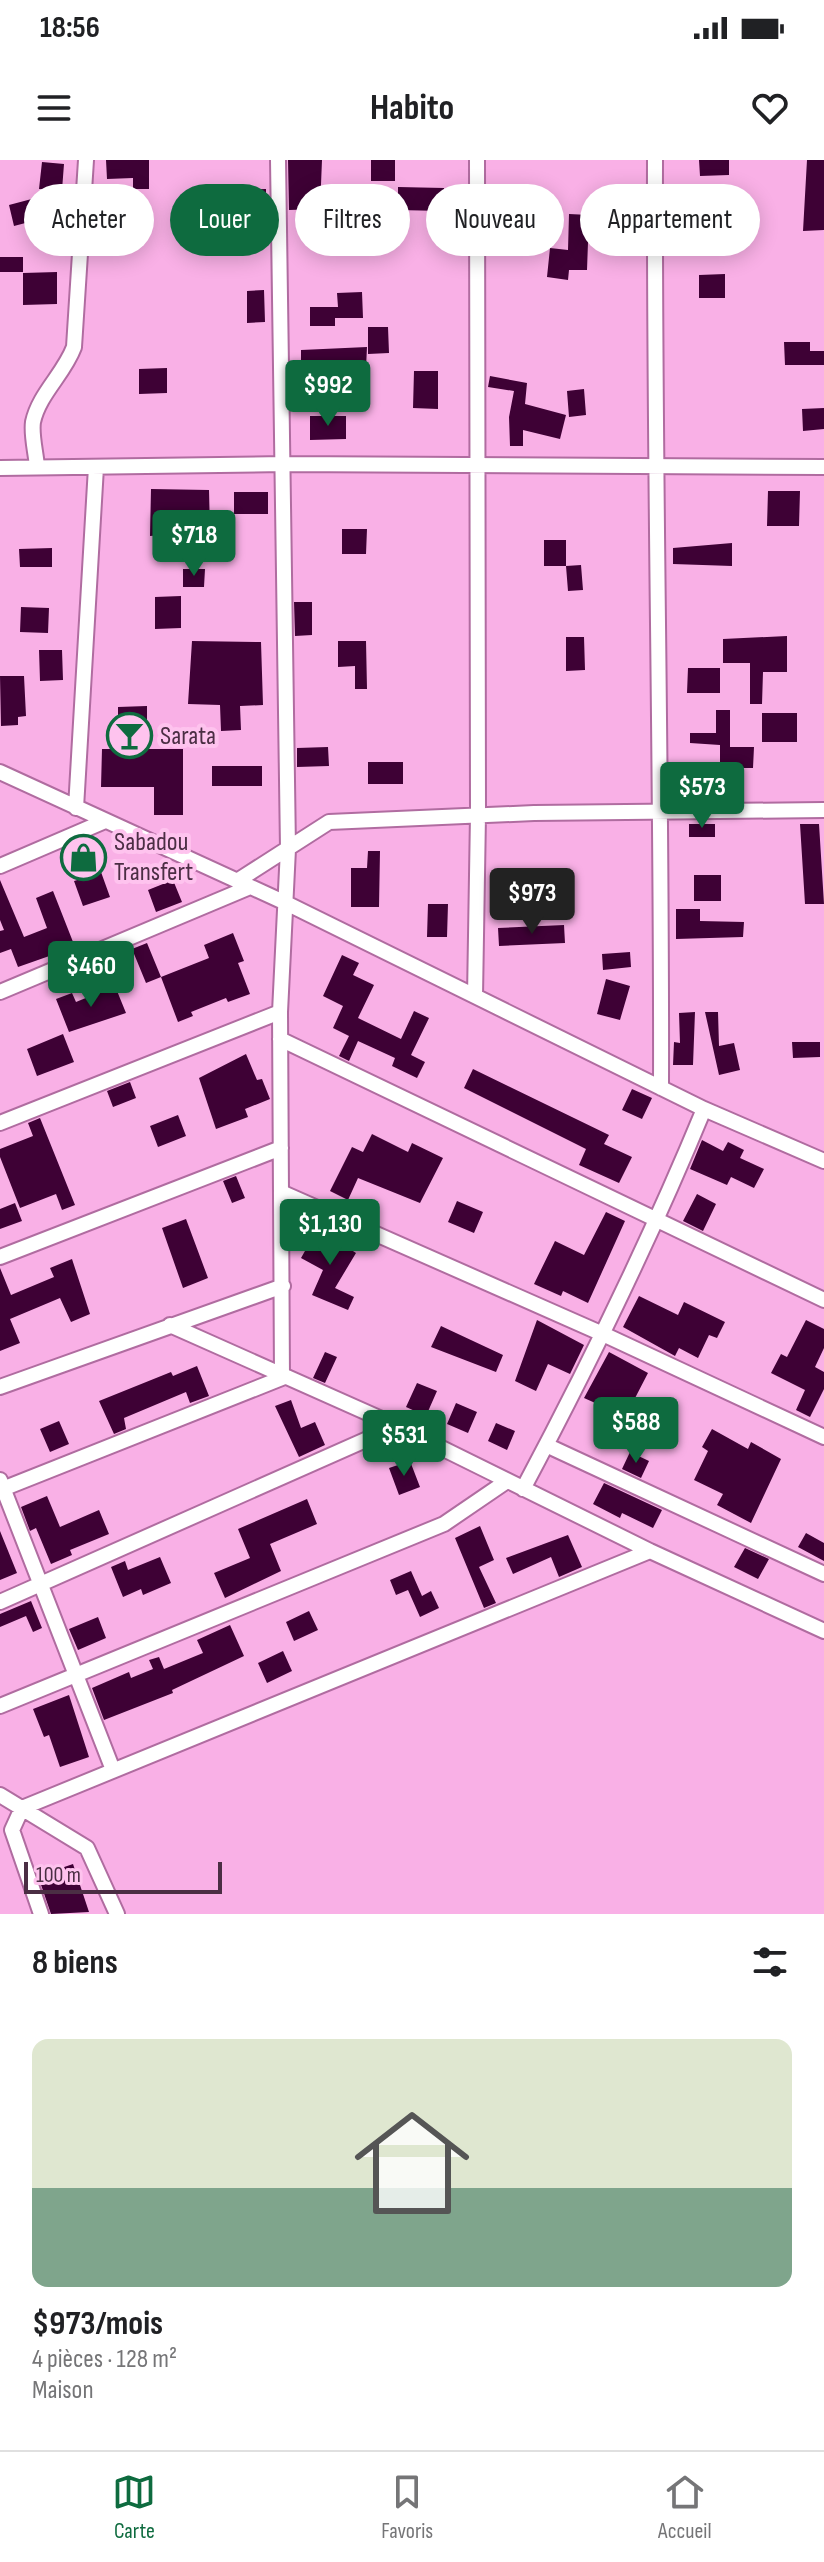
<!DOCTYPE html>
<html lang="fr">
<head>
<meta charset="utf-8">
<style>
	body { margin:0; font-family:"Sofia Sans Condensed",sans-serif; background:#f2f2f2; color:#202124; height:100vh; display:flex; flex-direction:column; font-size:30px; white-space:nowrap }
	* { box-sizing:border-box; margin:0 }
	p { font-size:26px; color:#757577 }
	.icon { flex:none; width:44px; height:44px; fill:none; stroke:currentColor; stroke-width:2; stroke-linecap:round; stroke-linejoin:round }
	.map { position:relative; height:1754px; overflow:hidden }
	.drawer { display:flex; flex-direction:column; background:#fff; flex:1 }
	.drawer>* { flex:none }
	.hud { position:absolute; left:24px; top:24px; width:776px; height:72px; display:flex; gap:16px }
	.scale { position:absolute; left:24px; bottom:20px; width:198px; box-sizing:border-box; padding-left:8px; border:4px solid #4b2e44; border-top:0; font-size:22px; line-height:28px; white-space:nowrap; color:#4b2e44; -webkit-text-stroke:6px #fec3ee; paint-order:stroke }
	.price { position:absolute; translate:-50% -68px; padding:0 18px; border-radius:8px; background:#0e6b3f; color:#fff; font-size:26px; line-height:52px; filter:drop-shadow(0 2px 4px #0008) }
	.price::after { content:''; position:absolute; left:50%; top:48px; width:24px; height:18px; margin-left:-12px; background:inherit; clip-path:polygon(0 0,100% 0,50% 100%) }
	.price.selected { background:#222; color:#fff }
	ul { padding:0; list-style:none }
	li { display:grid; align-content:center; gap:16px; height:424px; padding:0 32px }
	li+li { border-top:2px solid #e0e0e0 }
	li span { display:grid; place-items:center; height:248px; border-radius:16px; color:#555 }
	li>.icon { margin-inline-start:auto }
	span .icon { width:144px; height:144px; fill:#fffc; stroke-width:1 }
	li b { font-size:34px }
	h2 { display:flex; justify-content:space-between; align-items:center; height:96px; padding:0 32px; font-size:34px }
	.chip { padding:0 28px; border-radius:36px; background:#fff; box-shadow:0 4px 20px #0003; font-size:28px; line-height:72px }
	.chip.selected { background:#0e6b3f; color:#fff }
	.status { display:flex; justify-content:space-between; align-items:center; height:56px; padding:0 40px; background:#fff; direction:ltr }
	.status svg { height:22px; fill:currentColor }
	header { display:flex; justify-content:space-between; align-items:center; height:104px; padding:0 32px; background:#fff; font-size:36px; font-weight:700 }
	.menu { display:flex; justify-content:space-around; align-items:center; height:112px; border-top:2px solid #e0e0e0; background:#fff; font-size:22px; color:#757577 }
	.menu a { display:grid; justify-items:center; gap:4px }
	.menu .selected { color:#0e6b3f }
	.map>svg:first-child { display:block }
	.building { fill:#3e0135 }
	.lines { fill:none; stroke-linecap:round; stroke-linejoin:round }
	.minor-casing { stroke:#b06ca0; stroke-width:18 }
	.minor { stroke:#fff; stroke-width:14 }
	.labels { text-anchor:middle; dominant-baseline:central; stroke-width:8; stroke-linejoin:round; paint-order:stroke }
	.poi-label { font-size:26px; fill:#4b2e44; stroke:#fec3ee; text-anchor:start }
</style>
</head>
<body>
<div class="status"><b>18:56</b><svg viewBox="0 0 49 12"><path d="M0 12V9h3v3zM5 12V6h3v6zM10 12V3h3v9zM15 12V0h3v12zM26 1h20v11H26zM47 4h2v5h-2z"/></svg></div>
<header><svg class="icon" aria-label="menu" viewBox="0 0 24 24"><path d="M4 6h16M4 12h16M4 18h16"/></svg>Habito<svg class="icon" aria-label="heart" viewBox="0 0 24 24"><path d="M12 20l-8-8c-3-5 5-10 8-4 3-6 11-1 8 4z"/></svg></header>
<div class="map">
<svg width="824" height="1754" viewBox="0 0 824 1754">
	<rect width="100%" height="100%" fill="#f9b0e6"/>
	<path class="building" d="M 106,0 L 149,0 L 149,29 L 133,29 L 133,18 L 107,19 Z
		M 288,0 L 322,0 L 320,49 L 289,50 Z
		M 371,0 L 395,0 L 395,21 L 371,21 Z
		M 699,0 L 729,0 L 729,15 L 700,16 Z
		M 807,0 L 824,0 L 824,70 L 803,71 Z
		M 42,2 L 64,4 L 62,30 L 39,29 Z
		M 398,27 L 444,28 L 443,51 L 398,50 Z
		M 266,29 L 266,50 L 233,51 L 233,30 Z
		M 608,34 L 629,42 L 620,66 L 599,58 Z
		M 43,36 L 46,48 L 30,51 L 33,61 L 14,66 L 9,45 Z
		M 227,51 L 228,74 L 212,74 L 212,67 L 206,67 L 206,52 Z
		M 140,52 L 141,71 L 104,73 L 104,53 Z
		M 569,54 L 589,55 L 587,110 L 569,110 L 568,120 L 547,117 L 550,88 L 568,90 Z
		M 336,60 L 365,60 L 365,84 L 336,84 Z
		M 0,97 L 23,97 L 23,112 L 0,112 Z
		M 57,112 L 57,144 L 23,145 L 23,113 Z
		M 725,114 L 725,138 L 699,138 L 699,115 Z
		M 264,130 L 265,162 L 247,163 L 247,131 Z
		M 362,132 L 363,158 L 335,158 L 335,166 L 310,166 L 310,147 L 338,147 L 337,133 Z
		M 368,167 L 388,167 L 389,193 L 368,194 Z
		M 784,182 L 810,182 L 810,191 L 824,191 L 824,205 L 785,205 Z
		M 367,187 L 366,208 L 301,209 L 301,190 Z
		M 167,208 L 167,233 L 139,234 L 139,209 Z
		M 414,211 L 438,211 L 438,249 L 413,248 Z
		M 490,216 L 527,223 L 525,244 L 566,255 L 560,279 L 523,270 L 523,286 L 510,286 L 509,257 L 514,231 L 488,227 Z
		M 584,229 L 586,255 L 569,257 L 567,231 Z
		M 824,248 L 824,269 L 803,271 L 802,249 Z
		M 310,256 L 346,256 L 346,279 L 310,280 Z
		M 151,329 L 209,330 L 210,371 L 150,376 Z
		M 768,331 L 800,331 L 799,366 L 767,366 Z
		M 234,332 L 268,332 L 268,354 L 234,354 Z
		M 342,369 L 367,369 L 366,394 L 342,394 Z
		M 544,380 L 566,380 L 566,406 L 544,406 Z
		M 732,383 L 732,406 L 673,404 L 673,388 Z
		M 52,388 L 52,407 L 20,407 L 19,389 Z
		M 581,405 L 583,430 L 568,431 L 566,406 Z
		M 183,409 L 205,409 L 204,427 L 183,427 Z
		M 181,436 L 181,468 L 155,469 L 155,437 Z
		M 294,442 L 312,442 L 312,475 L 295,476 Z
		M 21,447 L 49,448 L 48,473 L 20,472 Z
		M 787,476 L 787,512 L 763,512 L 762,544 L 750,544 L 750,503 L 723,503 L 723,479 Z
		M 566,477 L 584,477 L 585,510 L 566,511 Z
		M 192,481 L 261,482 L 263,545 L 240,546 L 241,570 L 221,571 L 220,545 L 188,544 Z
		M 338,481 L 366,481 L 367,529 L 355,529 L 355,506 L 338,507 Z
		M 39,490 L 62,490 L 63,520 L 40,521 Z
		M 688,508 L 720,508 L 720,533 L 687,533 Z
		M 0,516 L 24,516 L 26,556 L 18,557 L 18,565 L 1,566 Z
		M 147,546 L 147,589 L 183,589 L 183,655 L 154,655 L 154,627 L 101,627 L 102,589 L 118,589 L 118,547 Z
		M 716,550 L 730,550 L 730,587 L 754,587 L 753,608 L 732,608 L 732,622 L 720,622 L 720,585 L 690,583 L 690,573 L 716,573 Z
		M 762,553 L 797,553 L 797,582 L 762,582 Z
		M 328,587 L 329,606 L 297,607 L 297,588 Z
		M 368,602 L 403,602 L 403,624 L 368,624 Z
		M 212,606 L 262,606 L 262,626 L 212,626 Z
		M 689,664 L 715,664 L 715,677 L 689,677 Z
		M 800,664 L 819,664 L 824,744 L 805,744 Z
		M 86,690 L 98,713 L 101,712 L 110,737 L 83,746 L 74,721 L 84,718 L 73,697 Z
		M 368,691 L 380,691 L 379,747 L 351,747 L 351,708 L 367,708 Z
		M 694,715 L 721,715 L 721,741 L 694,741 Z
		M 0,720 L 24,777 L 47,768 L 36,738 L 53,731 L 75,787 L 18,807 L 11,789 L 0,793 L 0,771 L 4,770 L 0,760 Z
		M 173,720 L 182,742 L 156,752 L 148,730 Z
		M 491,723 L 514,723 L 514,743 L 491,743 Z
		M 428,744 L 448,744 L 447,777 L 427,777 Z
		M 676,749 L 700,749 L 700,761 L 744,762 L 743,777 L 676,779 Z
		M 564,765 L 565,783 L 499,786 L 498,768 Z
		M 233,773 L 244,801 L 238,803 L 250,834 L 228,842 L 226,838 L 191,852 L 193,856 L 178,862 L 161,817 L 209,798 L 204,785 Z
		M 147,783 L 161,817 L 146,823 L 132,789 Z
		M 630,792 L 631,807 L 603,810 L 602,794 Z
		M 342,795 L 359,803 L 353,815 L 374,825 L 358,858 L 401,879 L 414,851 L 429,858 L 411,895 L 425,902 L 417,918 L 392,906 L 395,898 L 358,881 L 349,901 L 339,896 L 349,876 L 333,868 L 343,846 L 323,836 Z
		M 606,819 L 630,826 L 620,860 L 597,854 Z
		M 115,826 L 126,853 L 69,872 L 56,839 L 72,833 L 76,842 Z
		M 695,852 L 693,905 L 673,905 L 674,882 L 680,883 L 679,853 Z
		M 705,852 L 718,852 L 719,886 L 734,883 L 740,910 L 719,915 Z
		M 63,874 L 74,902 L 37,916 L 27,889 Z
		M 792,882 L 820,882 L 820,897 L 793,898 Z
		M 246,894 L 257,920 L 262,919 L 270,939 L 245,949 L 248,957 L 216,969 L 199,918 Z
		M 473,909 L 609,975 L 604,984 L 632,997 L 619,1023 L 579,1005 L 586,989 L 464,928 Z
		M 130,922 L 136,938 L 113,947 L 107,931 Z
		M 632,929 L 652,938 L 642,959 L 622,950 Z
		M 178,955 L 186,976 L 158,987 L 150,966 Z
		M 40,958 L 75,1045 L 62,1050 L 56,1034 L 20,1048 L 0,997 L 0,989 L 33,976 L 28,963 Z
		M 372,974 L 408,992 L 412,983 L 443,998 L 420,1043 L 358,1018 L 348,1040 L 330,1031 L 352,987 L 363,992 Z
		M 702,980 L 723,991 L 728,982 L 744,990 L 740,998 L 764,1009 L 754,1028 L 731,1017 L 727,1025 L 690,1009 Z
		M 236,1016 L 245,1038 L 232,1043 L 223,1021 Z
		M 697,1034 L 716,1044 L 703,1071 L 683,1061 Z
		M 457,1041 L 483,1052 L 474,1073 L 448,1062 Z
		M 15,1043 L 22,1061 L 0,1069 L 0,1049 Z
		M 606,1052 L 625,1061 L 588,1143 L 563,1131 L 561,1136 L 534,1124 L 555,1081 L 584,1095 Z
		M 186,1059 L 208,1118 L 183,1128 L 162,1068 Z
		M 318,1068 L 356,1093 L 335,1128 L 354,1137 L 348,1150 L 312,1135 L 323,1110 L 301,1098 Z
		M 72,1099 L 90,1154 L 71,1162 L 60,1138 L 10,1159 L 20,1183 L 0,1191 L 0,1108 L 11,1135 L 54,1117 L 50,1108 Z
		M 639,1136 L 678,1155 L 684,1142 L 725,1162 L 717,1178 L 709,1175 L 698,1198 L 679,1188 L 675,1196 L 623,1167 Z
		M 537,1160 L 584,1185 L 570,1214 L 548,1204 L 536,1231 L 515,1221 Z
		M 806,1160 L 824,1169 L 824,1188 L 815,1207 L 824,1212 L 824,1229 L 810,1257 L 796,1250 L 805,1230 L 771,1213 L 781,1194 L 787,1197 Z
		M 441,1166 L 503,1195 L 496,1212 L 431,1187 Z
		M 325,1192 L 337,1197 L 325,1223 L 313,1218 Z
		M 609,1192 L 648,1213 L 633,1242 L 627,1239 L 620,1254 L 584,1238 Z
		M 197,1206 L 209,1236 L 190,1243 L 186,1232 L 124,1258 L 126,1269 L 114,1274 L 99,1241 L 171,1212 L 173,1216 Z
		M 417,1223 L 437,1231 L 426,1256 L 406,1247 Z
		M 291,1240 L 301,1268 L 315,1262 L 325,1285 L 299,1297 L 275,1246 Z
		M 456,1243 L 477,1252 L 468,1273 L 447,1264 Z
		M 59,1261 L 69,1284 L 50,1292 L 40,1269 Z
		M 496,1263 L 515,1271 L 507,1290 L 488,1281 Z
		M 712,1269 L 748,1289 L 751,1282 L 781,1299 L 751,1363 L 717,1345 L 723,1334 L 694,1320 L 708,1291 L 702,1287 Z
		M 630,1292 L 649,1301 L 641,1318 L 622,1309 Z
		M 410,1301 L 420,1327 L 399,1335 L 389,1308 Z
		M 604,1323 L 662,1350 L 653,1368 L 622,1353 L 620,1358 L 593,1344 Z
		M 47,1336 L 60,1367 L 99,1350 L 109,1374 L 70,1390 L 72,1395 L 51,1404 L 36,1368 L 30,1371 L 21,1347 Z
		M 307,1339 L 317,1364 L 270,1384 L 281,1411 L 225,1438 L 214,1413 L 250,1398 L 238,1369 Z
		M 480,1366 L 494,1400 L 479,1407 L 496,1443 L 484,1448 L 455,1378 Z
		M 0,1371 L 17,1413 L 0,1420 Z
		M 806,1373 L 824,1383 L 824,1401 L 798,1387 Z
		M 568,1375 L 582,1407 L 559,1417 L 551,1397 L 513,1414 L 506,1398 Z
		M 745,1388 L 769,1399 L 758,1419 L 734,1407 Z
		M 160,1397 L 171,1423 L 143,1435 L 141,1429 L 123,1437 L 111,1407 L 125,1401 L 128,1410 Z
		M 411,1411 L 422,1436 L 431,1431 L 439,1448 L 420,1457 L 408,1430 L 396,1435 L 390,1420 Z
		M 31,1441 L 42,1468 L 33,1472 L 26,1456 L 0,1467 L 0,1454 Z
		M 309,1451 L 318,1470 L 294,1481 L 286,1462 Z
		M 98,1457 L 106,1478 L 78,1490 L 69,1469 Z
		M 230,1465 L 244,1496 L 172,1530 L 173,1533 L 104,1560 L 92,1528 L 129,1512 L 131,1518 L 153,1509 L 149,1500 L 159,1497 L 164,1509 L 203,1493 L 197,1480 Z
		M 283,1491 L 292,1511 L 267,1523 L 258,1503 Z
		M 69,1535 L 89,1597 L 60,1607 L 49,1575 L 44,1577 L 33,1549 Z
		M 73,1704 L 89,1752 L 51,1754 L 38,1716 Z"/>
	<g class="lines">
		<defs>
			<path id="minor" d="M 655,0 C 654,309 662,618 661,928
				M 37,307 C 36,293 31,275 33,262 C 39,234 64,214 74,187 L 86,0
				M 0,308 L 284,304 L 824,307
				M 0,612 L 288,744 L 704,949 L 824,1001
				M 76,648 L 96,307
				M 0,706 L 105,661
				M 237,721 L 329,662 L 534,653 L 824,650
				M 0,832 L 250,727
				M 475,836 L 478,655 L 477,0
				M 280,879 L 824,1140
				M 0,963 L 280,852
				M 283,1033 L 605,1175 L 824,1277
				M 0,1097 L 281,988
				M 170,1165 L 397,1266 L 650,1391 L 824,1471
				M 0,1227 L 283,1126
				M 546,1285 L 824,1414
				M 0,1320 L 113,1610
				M 523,1329 C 590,1203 650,1080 704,949
				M 0,1330 L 282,1218 L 280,852 L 288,689 L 278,0
				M 0,1442 L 397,1266
				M 0,1546 L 444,1364 L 507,1321
				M 0,1635 L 87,1688 L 117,1754
				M 41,1754 L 12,1670 L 22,1648 L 650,1391"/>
		</defs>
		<use href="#minor" class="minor-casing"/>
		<use href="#minor" class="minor"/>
	</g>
	<defs>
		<symbol id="bar-ring" viewBox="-11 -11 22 22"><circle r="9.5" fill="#fec3ee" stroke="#0e6b3f" stroke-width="1.5"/><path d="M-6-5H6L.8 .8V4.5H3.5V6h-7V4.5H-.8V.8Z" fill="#0e6b3f"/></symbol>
		<symbol id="shop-ring" viewBox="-11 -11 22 22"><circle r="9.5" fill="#fec3ee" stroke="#0e6b3f" stroke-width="1.5"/><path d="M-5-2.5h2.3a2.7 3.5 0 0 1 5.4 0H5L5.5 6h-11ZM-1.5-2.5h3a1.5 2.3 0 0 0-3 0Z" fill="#0e6b3f"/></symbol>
	</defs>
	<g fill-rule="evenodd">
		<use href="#bar-ring" x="104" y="550" width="51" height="51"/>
		<use href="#shop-ring" x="58" y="672" width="51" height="51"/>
	</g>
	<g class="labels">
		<g class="poi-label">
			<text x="160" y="576">Sarata</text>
			<text x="114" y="682">Sabadou<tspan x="114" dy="30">Transfert</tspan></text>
		</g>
	</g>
</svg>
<div class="scale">100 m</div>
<b class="price" style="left:328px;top:268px">$992</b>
<b class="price" style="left:194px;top:418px">$718</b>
<b class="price" style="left:702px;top:670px">$573</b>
<b class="price selected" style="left:532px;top:776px">$973</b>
<b class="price" style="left:91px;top:849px">$460</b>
<b class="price" style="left:330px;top:1107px">$1,130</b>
<b class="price" style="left:636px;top:1305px">$588</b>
<b class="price" style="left:404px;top:1318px">$531</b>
<div class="hud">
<a class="chip">Acheter</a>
<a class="chip selected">Louer</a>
<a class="chip">Filtres</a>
<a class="chip">Nouveau</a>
<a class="chip">Appartement</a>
</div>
</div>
<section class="drawer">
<h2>8 biens<svg class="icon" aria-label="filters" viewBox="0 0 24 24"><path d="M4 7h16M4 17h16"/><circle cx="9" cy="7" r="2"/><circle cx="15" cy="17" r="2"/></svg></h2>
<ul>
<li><span style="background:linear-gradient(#dfe7d0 60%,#7fa58c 0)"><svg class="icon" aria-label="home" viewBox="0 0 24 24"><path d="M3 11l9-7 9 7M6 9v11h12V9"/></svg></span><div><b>$973/mois</b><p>4 pièces · 128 m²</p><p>Maison</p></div></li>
</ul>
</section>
<nav class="menu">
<a class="selected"><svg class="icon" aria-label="map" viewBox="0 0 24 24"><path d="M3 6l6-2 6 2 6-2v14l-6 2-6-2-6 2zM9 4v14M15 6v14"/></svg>Carte</a>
<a><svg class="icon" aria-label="saved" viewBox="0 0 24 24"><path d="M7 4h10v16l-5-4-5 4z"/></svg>Favoris</a>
<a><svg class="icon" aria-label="home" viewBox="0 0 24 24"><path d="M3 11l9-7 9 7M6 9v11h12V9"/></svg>Accueil</a>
</nav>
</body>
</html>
